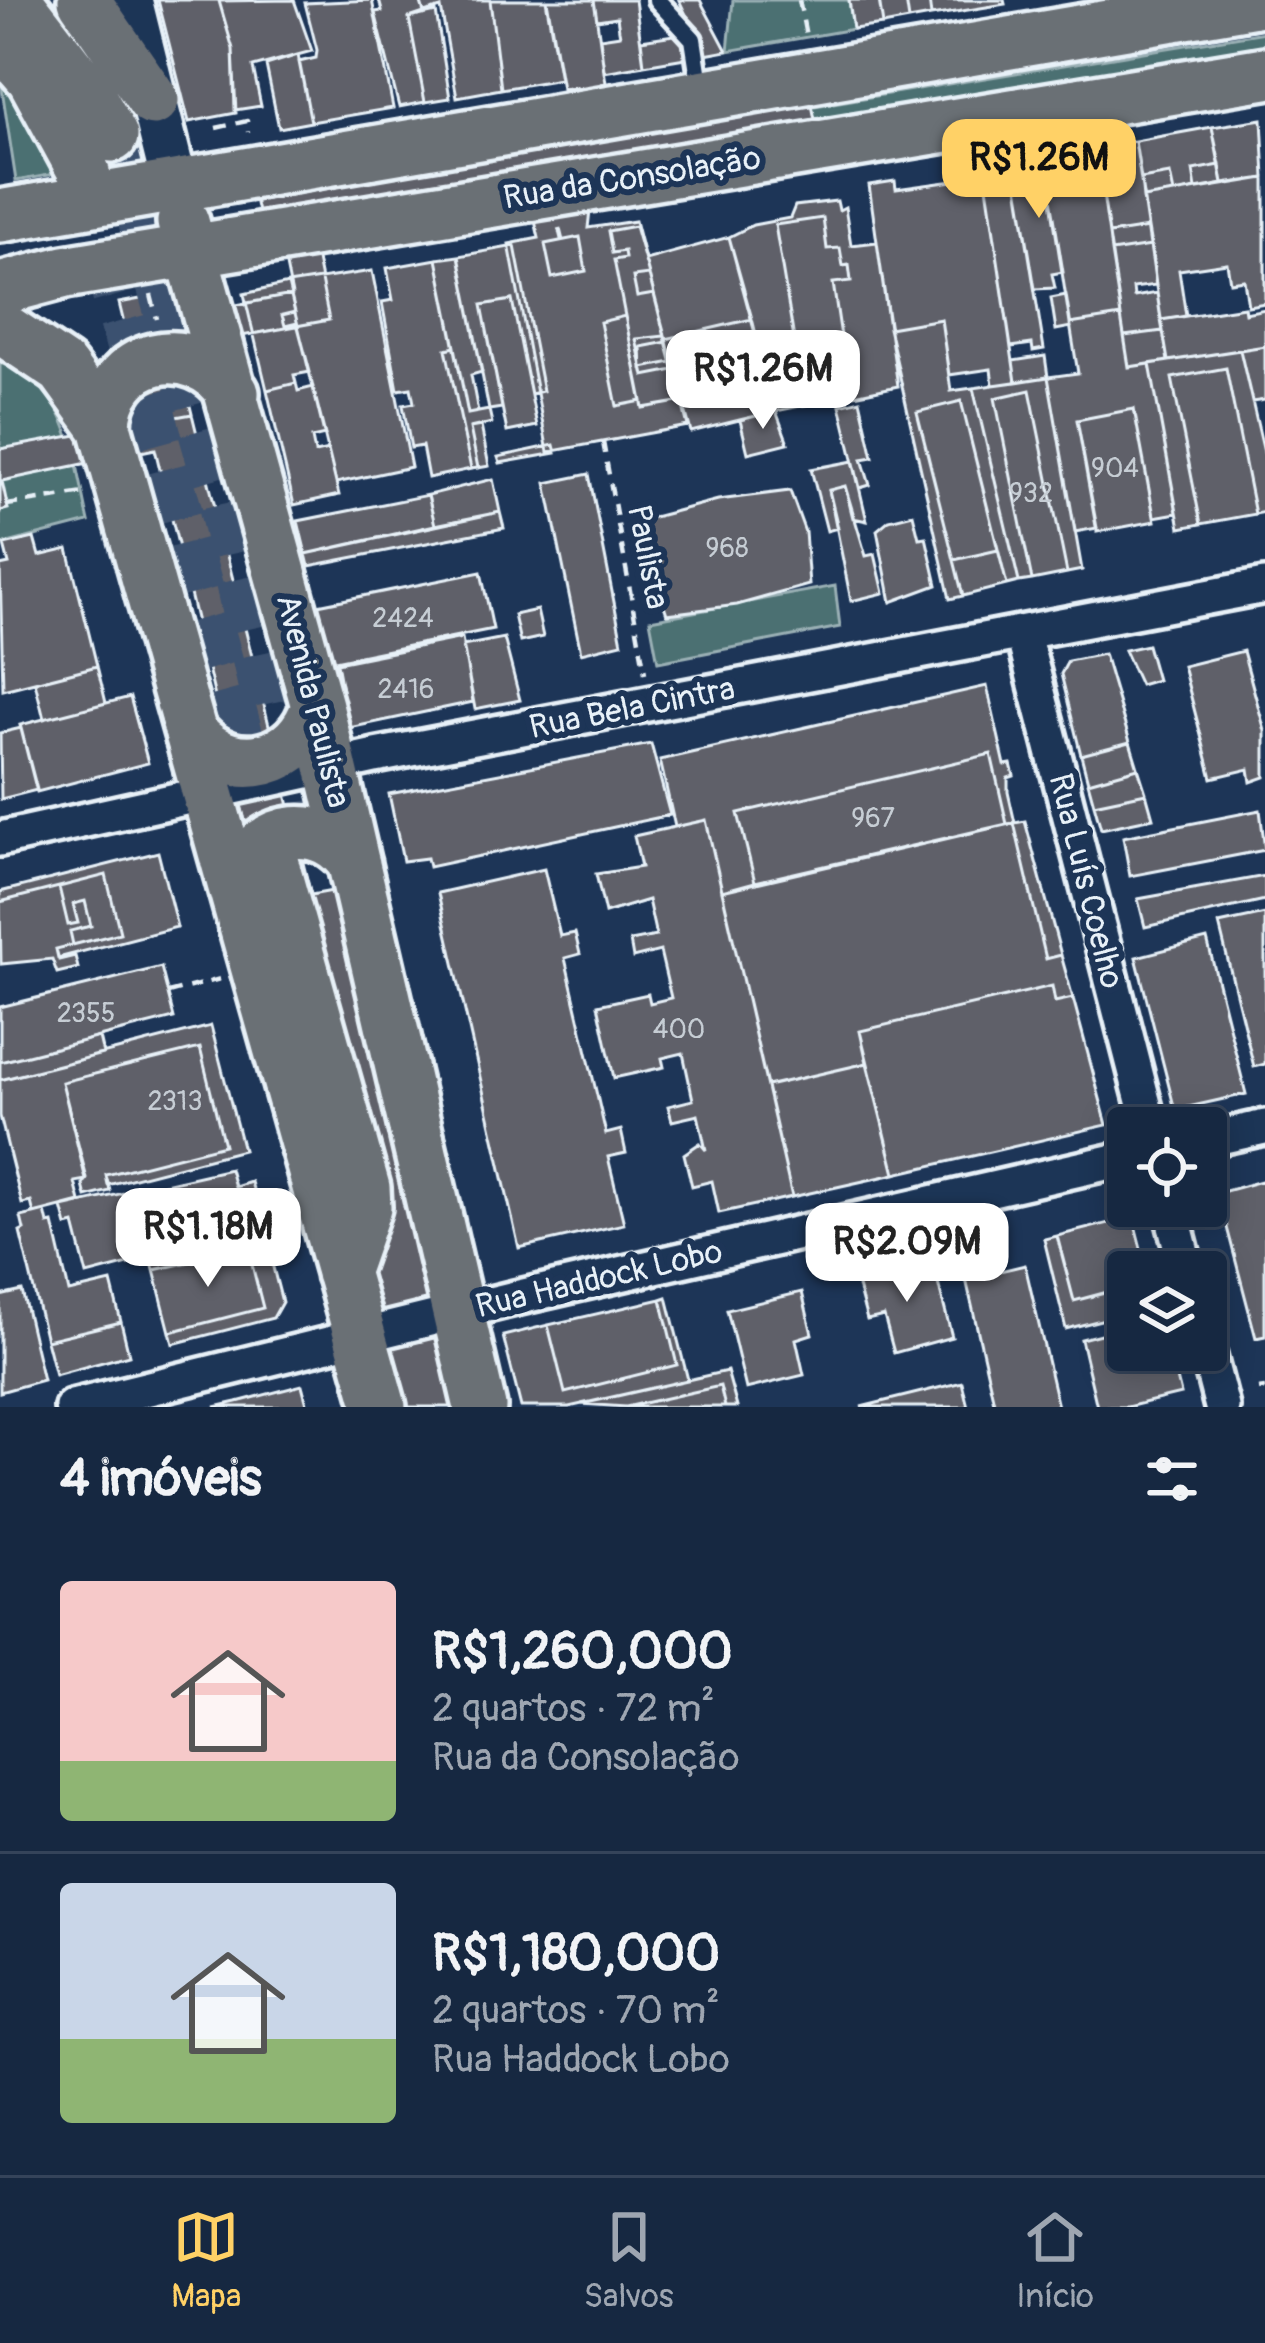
<!DOCTYPE html>
<html lang="pt">
<head>
<meta charset="utf-8">
<style>
	body { margin:0; font-family:Pangolin,sans-serif; background:#23344c; color:#f1f3f6; height:100vh; display:flex; flex-direction:column; font-size:45px; white-space:nowrap }
	* { box-sizing:border-box; margin:0 }
	p { font-size:39px; color:#9ea6b1 }
	.icon { flex:none; width:66px; height:66px; fill:none; stroke:currentColor; stroke-width:2; stroke-linecap:round; stroke-linejoin:round }
	.map { position:relative; height:1407px; overflow:hidden }
	.details { display:flex; flex-direction:column; background:#162841; flex:1 }
	.details>* { flex:none }
	.controls { position:absolute; left:1107px; top:1107px; display:grid; gap:24px }
	.controls a { display:grid; place-items:center; width:120px; height:120px; border-radius:12px; background:#162841; box-shadow:0 6px 30px #0003,0 0 0 3px #35445a; font-size:60px }
	.price { position:absolute; translate:-50% -102px; padding:0 27px; border-radius:24px; background:#fff; color:#222; font-size:39px; line-height:78px; filter:drop-shadow(0 3px 6px #0008) }
	.price::after { content:''; position:absolute; left:50%; top:72px; width:36px; height:27px; margin-left:-18px; background:inherit; clip-path:polygon(0 0,100% 0,50% 100%) }
	.price.active { background:#ffd166; color:#111 }
	ul { padding:0; list-style:none }
	li { display:flex; align-items:center; gap:36px; height:300px; padding:0 60px }
	li+li { border-top:3px solid #35445a }
	li span { display:grid; place-items:center; flex:none; width:336px; height:240px; border-radius:12px; color:#555 }
	li>.icon { margin-inline-start:auto }
	span .icon { width:144px; height:144px; fill:#fffc; stroke-width:1 }
	li b { font-size:51px }
	h2 { display:flex; justify-content:space-between; align-items:center; height:144px; padding:0 60px; font-size:51px }
	.tabs { display:flex; justify-content:space-around; align-items:center; height:168px; border-top:3px solid #35445a; background:#162841; font-size:33px; color:#9ea6b1 }
	.tabs a { display:grid; justify-items:center; gap:6px }
	.tabs .active { color:#ffd166 }
	.map>svg:first-child { display:block }
	.green { fill:#4c7072; stroke:#9ab0b5; stroke-width:3 }
	.building { fill:#5f6069; stroke:#e8f1f8; stroke-width:3 }
	.lines { fill:none; stroke-linecap:round; stroke-linejoin:round }
	.primary-tunnel { stroke:#3b516f; stroke-width:51; stroke-dasharray:51 26; stroke-linecap:butt }
	.lane-casing { stroke:#e8f1f8; stroke-width:26 }
	.street-casing { stroke:#e8f1f8; stroke-width:42 }
	.secondary-casing { stroke:#e8f1f8; stroke-width:54 }
	.primary-casing { stroke:#e8f1f8; stroke-width:60 }
	.path { stroke:#e8f1f8; stroke-width:4.5; stroke-dasharray:12 9; stroke-linecap:butt }
	.lane { stroke:#1d3557; stroke-width:16 }
	.street { stroke:#1d3557; stroke-width:33 }
	.secondary { stroke:#1d3557; stroke-width:45 }
	.primary { stroke:#6b6f75; stroke-width:51 }
	.labels { text-anchor:middle; dominant-baseline:central; stroke-width:12; stroke-linejoin:round; paint-order:stroke }
	.number-label { font-size:27px; fill:#c6cdd4 }
	.street-label { font-size:33px; fill:#e8f1f8; stroke:#1d3557 }
</style>
</head>
<body>
<div class="map">
<svg width="1265" height="1407" viewBox="0 0 1265 1407">
	<rect width="100%" height="100%" fill="#1d3557"/>
	<filter id="ink" filterUnits="userSpaceOnUse"><feTurbulence type="fractalNoise" baseFrequency=".00833" numOctaves="2"/><feDisplacementMap in="SourceGraphic" scale="24" xChannelSelector="R" yChannelSelector="G"/><feConvolveMatrix kernelMatrix="1 2 1 2 8 2 1 2 1" color-interpolation-filters="sRGB"/></filter>
	<g filter="url(#ink)">
		<path class="green" d="M 733,0 L 849,0 L 853,29 L 728,51 Z
			M 1265,32 L 1265,47 L 452,182 L 448,166 Z
			M 0,76 L 32,134 L 41,138 L 114,104 L 116,88 L 136,159 L 16,181 Z
			M 0,363 C 71,387 74,457 89,522 L 0,545 Z
			M 835,586 L 840,627 L 658,662 L 650,620 Z"/>
		<path class="building" d="M 158,0 L 224,0 L 219,1 L 233,49 L 236,113 L 189,122 Z
			M 294,0 L 312,51 L 253,67 L 261,106 L 235,110 L 233,49 L 219,1 Z
			M 372,0 L 393,108 L 311,122 L 299,62 L 316,58 L 317,50 L 305,3 Z
			M 379,0 L 420,0 L 424,13 L 409,18 L 425,102 L 399,107 L 375,12 L 382,11 Z
			M 420,0 L 490,0 L 501,89 L 457,97 L 441,8 L 424,13 Z
			M 490,0 L 546,0 L 560,79 L 501,89 Z
			M 547,0 L 594,0 L 606,83 L 601,84 L 596,127 L 809,90 L 822,154 L 592,192 L 588,228 L 635,221 L 688,426 L 548,452 L 509,244 L 539,238 L 531,204 L 313,240 L 329,320 L 176,348 L 192,414 L 148,422 L 119,303 L 162,295 L 169,317 L 292,295 L 282,246 L 266,249 L 252,185 L 573,129 L 576,87 L 562,89 Z
			M 594,0 L 635,0 L 644,65 L 604,72 L 600,38 L 620,35 L 619,30 L 617,17 L 597,20 Z
			M 679,0 L 700,0 L 727,51 L 705,55 Z
			M 849,0 L 879,0 L 883,25 L 853,29 Z
			M 879,0 L 906,0 L 909,20 L 883,25 Z
			M 906,0 L 929,0 L 931,16 L 909,20 Z
			M 929,0 L 1004,0 L 1005,4 L 931,16 Z
			M 436,12 L 450,98 L 425,102 L 409,18 Z
			M 687,33 L 691,57 L 644,65 L 641,40 Z
			M 298,55 L 311,122 L 279,128 L 266,65 Z
			M 1262,119 L 1265,178 L 1223,184 L 1212,127 Z
			M 1212,127 L 1220,165 L 1193,170 L 1196,189 L 1174,193 L 1170,174 L 1141,179 L 1135,141 Z
			M 1135,141 L 1148,228 L 1109,234 L 1096,147 Z
			M 1096,147 L 1121,316 L 1070,324 L 1044,156 Z
			M 1044,156 L 1063,272 L 1052,274 L 1055,288 L 1035,289 L 1014,161 Z
			M 1014,161 L 1044,349 L 1033,351 L 1032,344 L 1011,347 L 984,166 Z
			M 1220,165 L 1223,184 L 1196,189 L 1193,170 Z
			M 984,166 L 1016,382 L 993,385 L 991,369 L 949,375 L 941,319 L 889,328 L 869,185 L 895,181 L 896,189 L 961,180 L 960,170 Z
			M 1170,174 L 1174,193 L 1143,198 L 1141,179 Z
			M 1265,178 L 1265,303 L 1248,306 L 1244,280 L 1230,282 L 1227,263 L 1179,270 L 1186,316 L 1161,320 L 1143,198 Z
			M 837,201 L 839,210 L 845,207 L 851,245 L 877,242 L 898,386 L 776,411 L 729,237 L 753,225 L 790,218 L 795,206 Z
			M 823,218 L 827,249 L 840,248 L 843,266 L 849,265 L 851,281 L 833,283 L 843,350 L 797,357 L 775,225 Z
			M 635,226 L 649,275 L 633,277 L 637,297 L 654,294 L 665,336 L 636,339 L 644,376 L 674,370 L 683,401 L 643,408 L 614,260 L 625,258 L 624,251 L 612,253 L 608,231 Z
			M 1148,228 L 1151,246 L 1111,252 L 1109,234 Z
			M 580,237 L 586,271 L 552,278 L 545,244 Z
			M 729,237 L 752,319 L 666,339 L 645,260 Z
			M 515,246 L 543,391 L 531,394 L 512,300 L 482,305 L 502,408 L 489,410 L 459,256 Z
			M 1151,246 L 1156,285 L 1133,288 L 1134,297 L 1157,293 L 1163,331 L 1124,336 L 1111,252 Z
			M 459,256 L 482,372 L 471,375 L 478,412 L 468,414 L 437,259 Z
			M 437,259 L 455,347 L 446,349 L 471,469 L 428,478 L 422,446 L 411,448 L 403,405 L 414,403 L 411,388 L 398,390 L 382,302 L 393,300 L 387,268 Z
			M 372,271 L 411,467 L 336,483 L 288,284 Z
			M 288,284 L 295,312 L 282,315 L 285,326 L 297,323 L 310,372 L 294,375 L 296,383 L 267,390 L 244,294 Z
			M 1066,295 L 1071,327 L 1056,330 L 1051,298 Z
			M 512,300 L 537,426 L 507,432 L 482,305 Z
			M 1244,307 L 1245,313 L 1265,309 L 1265,346 L 1168,361 L 1161,320 Z
			M 625,316 L 642,401 L 617,406 L 600,322 Z
			M 1121,316 L 1129,367 L 1150,364 L 1177,513 L 1154,517 L 1134,409 L 1077,420 L 1097,528 L 1075,532 L 1048,377 L 1078,373 L 1070,324 Z
			M 752,319 L 776,411 L 691,432 L 666,339 Z
			M 941,319 L 951,391 L 973,388 L 1019,582 L 1007,585 L 961,401 L 917,412 L 963,596 L 950,599 L 889,328 Z
			M 1163,331 L 1168,361 L 1129,367 L 1124,336 Z
			M 667,342 L 672,362 L 642,368 L 641,347 Z
			M 1265,346 L 1265,400 L 1252,402 L 1240,350 Z
			M 455,347 L 468,414 L 489,410 L 492,423 L 470,428 L 478,468 L 471,469 L 446,349 Z
			M 1240,350 L 1265,457 L 1265,512 L 1255,514 L 1226,368 L 1172,378 L 1201,524 L 1180,528 L 1150,364 Z
			M 1045,356 L 1048,377 L 1016,382 L 1013,361 Z
			M 1226,368 L 1255,514 L 1201,524 L 1172,378 Z
			M 1048,377 L 1082,570 L 1067,573 L 1030,390 L 995,398 L 1032,580 L 1019,582 L 973,388 Z
			M 296,383 L 298,391 L 313,387 L 325,435 L 312,438 L 315,453 L 328,450 L 339,495 L 294,505 L 267,390 Z
			M 1030,390 L 1067,573 L 1032,580 L 995,398 Z
			M 860,400 L 873,457 L 862,459 L 870,485 L 860,488 L 840,405 Z
			M 961,401 L 998,550 L 954,560 L 917,412 Z
			M 1134,409 L 1155,521 L 1097,532 L 1077,420 Z
			M 776,411 L 788,443 L 748,453 L 740,420 Z
			M 192,414 L 311,895 L 343,889 L 472,1407 L 359,1407 L 265,904 L 155,449 L 2,481 L 8,509 L 0,511 L 0,449 Z
			M 481,426 L 489,466 L 478,468 L 470,428 Z
			M 554,445 L 556,453 L 500,463 L 498,457 Z
			M 853,461 L 867,521 L 853,518 L 845,486 L 829,490 L 838,528 L 827,531 L 811,469 Z
			M 589,474 L 622,643 L 581,653 L 546,483 Z
			M 493,479 L 500,512 L 435,525 L 428,495 Z
			M 845,486 L 866,556 L 875,554 L 884,593 L 851,601 L 829,490 Z
			M 790,491 L 805,532 L 809,585 L 737,605 L 667,614 L 650,564 L 646,519 L 718,500 Z
			M 428,495 L 435,525 L 306,554 L 298,521 Z
			M 500,512 L 504,528 L 309,566 L 306,554 Z
			M 913,514 L 919,538 L 926,537 L 937,585 L 891,602 L 877,530 L 889,520 Z
			M 34,538 L 39,556 L 68,549 L 97,666 L 3,690 L 0,566 L 9,564 L 4,545 Z
			M 998,550 L 1007,585 L 963,596 L 954,560 Z
			M 481,572 L 493,629 L 325,663 L 313,606 Z
			M 537,610 L 543,637 L 520,642 L 514,615 Z
			M 462,638 L 473,702 L 349,728 L 337,663 Z
			M 504,638 L 520,700 L 475,709 L 463,646 Z
			M 1147,645 L 1157,680 L 1140,685 L 1124,650 Z
			M 1243,651 L 1265,731 L 1265,777 L 1251,782 L 1249,769 L 1212,778 L 1183,666 Z
			M 1104,654 L 1130,742 L 1081,755 L 1061,674 L 1068,661 Z
			M 97,666 L 106,703 L 44,719 L 35,682 Z
			M 987,686 L 1005,765 L 1011,764 L 1014,776 L 1008,778 L 1008,792 L 1015,823 L 1025,821 L 1061,955 L 1046,959 L 1014,823 L 1007,824 L 991,754 L 738,813 L 755,882 L 722,891 L 706,820 L 675,827 L 660,760 Z
			M 130,697 L 148,763 L 37,792 L 20,725 Z
			M 21,728 L 37,790 L 1,799 L 0,733 Z
			M 1130,742 L 1138,768 L 1088,782 L 1081,755 Z
			M 651,744 L 670,815 L 429,867 L 427,858 L 403,861 L 389,794 Z
			M 991,754 L 1007,824 L 755,882 L 738,813 Z
			M 1138,768 L 1146,793 L 1094,804 L 1088,782 Z
			M 1146,793 L 1153,818 L 1101,829 L 1094,804 Z
			M 1260,810 L 1265,850 L 1130,876 L 1123,837 Z
			M 706,820 L 792,1197 L 719,1213 L 712,1181 L 692,1186 L 684,1154 L 700,1143 L 706,1150 L 698,1115 L 672,1121 L 668,1106 L 693,1100 L 683,1053 L 662,1058 L 664,1067 L 614,1078 L 598,1005 L 648,994 L 650,1003 L 671,998 L 660,951 L 633,958 L 630,941 L 656,936 L 648,900 L 605,913 L 596,874 L 641,867 L 634,836 Z
			M 1014,823 L 1046,959 L 1061,955 L 1073,998 L 1055,1002 L 1052,986 L 860,1031 L 867,1063 L 767,1086 L 722,891 Z
			M 158,852 L 177,927 L 58,958 L 56,949 L 120,933 L 106,875 L 0,902 L 0,892 Z
			M 544,869 L 560,936 L 575,933 L 580,954 L 565,958 L 606,1134 L 621,1130 L 626,1153 L 608,1157 L 624,1224 L 519,1248 L 438,893 Z
			M 106,875 L 120,933 L 73,945 L 70,931 L 91,926 L 85,901 L 73,904 L 78,923 L 68,925 L 59,887 Z
			M 1265,876 L 1265,900 L 1145,927 L 1138,899 Z
			M 59,887 L 68,925 L 78,923 L 73,904 L 85,901 L 91,926 L 70,931 L 73,945 L 56,949 L 59,960 L 75,956 L 78,968 L 57,973 L 52,959 L 1,964 L 0,902 Z
			M 1265,914 L 1265,1064 L 1254,1067 L 1219,924 Z
			M 1207,939 L 1246,1094 L 1175,1110 L 1136,957 Z
			M 161,967 L 174,1018 L 0,1062 L 0,1007 Z
			M 1052,986 L 1055,1002 L 1073,998 L 1107,1125 L 895,1174 L 860,1031 Z
			M 211,1026 L 243,1150 L 108,1185 L 106,1175 L 224,1145 L 200,1048 L 62,1082 L 86,1180 L 75,1182 L 80,1202 L 34,1214 L 31,1202 L 22,1204 L 0,1116 L 0,1080 Z
			M 99,1037 L 103,1054 L 0,1080 L 0,1062 Z
			M 200,1048 L 224,1145 L 106,1175 L 110,1191 L 86,1197 L 83,1185 L 87,1179 L 62,1082 Z
			M 867,1063 L 895,1174 L 792,1197 L 767,1086 Z
			M 230,1169 L 235,1187 L 251,1182 L 258,1207 L 242,1212 L 247,1233 L 87,1275 L 74,1224 L 67,1226 L 62,1207 Z
			M 1265,1180 L 1265,1336 L 1256,1338 L 1218,1193 Z
			M 45,1211 L 48,1224 L 53,1223 L 69,1292 L 111,1282 L 121,1322 L 46,1340 L 20,1232 L 24,1230 L 21,1217 Z
			M 1133,1217 L 1147,1272 L 1128,1272 L 1128,1287 L 1074,1301 L 1057,1236 Z
			M 263,1229 L 282,1302 L 273,1318 L 173,1344 L 170,1332 L 263,1308 L 248,1249 L 154,1270 L 151,1258 Z
			M 1057,1236 L 1074,1301 L 1126,1287 L 1128,1313 L 1066,1329 L 1044,1239 Z
			M 248,1249 L 263,1308 L 170,1332 L 154,1270 Z
			M 932,1260 L 952,1337 L 894,1353 L 884,1316 L 867,1320 L 856,1279 Z
			M 1025,1265 L 1058,1407 L 995,1407 L 966,1279 Z
			M 22,1291 L 43,1380 L 0,1392 L 0,1296 Z
			M 802,1292 L 812,1334 L 796,1339 L 804,1375 L 746,1389 L 727,1310 Z
			M 667,1297 L 688,1380 L 569,1407 L 521,1407 L 503,1336 L 548,1325 L 565,1393 L 677,1365 L 661,1299 Z
			M 661,1299 L 677,1365 L 565,1393 L 548,1325 Z
			M 121,1322 L 129,1355 L 55,1375 L 46,1340 Z
			M 1128,1327 L 1128,1350 L 1170,1350 L 1181,1394 L 1127,1407 L 1097,1407 L 1081,1339 Z
			M 727,1371 L 737,1407 L 725,1407 L 720,1386 L 626,1407 L 581,1404 Z
			M 962,1382 L 968,1407 L 861,1407 Z
			M 302,1385 L 308,1407 L 215,1407 L 237,1402 Z
			M 720,1386 L 725,1407 L 626,1407 Z"/>
		<g class="lines">
			<path class="primary-tunnel" d="M 112,136 L 126,159 L 220,488 L 300,853
				M 84,172 L 256,802"/>
			<defs>
				<path id="lane" d="M 657,0 L 693,39 L 701,90"/>
				<path id="street" d="M 1023,634 L 1150,1128
					M 0,839 L 375,756 L 1265,586
					M 1206,1140 L 1265,1127
					M 1170,1206 L 1187,1272
					M 1206,1345 L 1222,1407
					M 72,1407 L 515,1298 L 1128,1158"/>
				<path id="secondary" d="M 129,0 L 175,186"/>
				<path id="primary" d="M 16,0 L 87,92 L 112,136
					M 84,0 L 153,100
					M 0,40 L 33,78 L 84,172
					M 0,216 L 1261,0
					M 183,222 L 317,706 L 480,1407
					M 0,289 L 65,272 L 1265,73
					M 0,327 L 63,369 L 105,427 L 380,1407
					M 105,427 C 106,352 194,334 233,393
					M 194,736 C 234,781 301,763 317,706
					M 272,861 L 364,1188 L 365,1207 L 342,1273
					M 242,874 C 262,823 325,818 354,864"/>
			</defs>
			<use href="#lane" class="lane-casing"/>
			<use href="#street" class="street-casing"/>
			<use href="#secondary" class="secondary-casing"/>
			<use href="#primary" class="primary-casing"/>
			<path class="path" d="M 799,0 L 806,36
				M 216,128 L 247,121 L 248,132
				M 559,228 L 562,240
				M 151,295 L 157,319
				M 603,442 L 645,673
				M 7,505 L 84,493
				M 168,993 L 220,979
				M 1258,1389 L 1265,1388"/>
			<use href="#lane" class="lane"/>
			<use href="#street" class="street"/>
			<use href="#secondary" class="secondary"/>
			<use href="#primary" class="primary"/>
		</g>
	</g>
	<g class="labels">
		<g class="number-label">
			<text x="1115" y="468">904</text>
			<text x="1031" y="493">932</text>
			<text x="727" y="548">968</text>
			<text x="403" y="618">2424</text>
			<text x="406" y="689">2416</text>
			<text x="873" y="818">967</text>
			<text x="86" y="1013">2355</text>
			<text x="679" y="1029">400</text>
			<text x="175" y="1101">2313</text>
		</g>
		<g class="street-label">
			<text transform="translate(632 178) rotate(-9)">Rua da Consolação</text>
			<text transform="translate(648 557) rotate(79)">Paulista</text>
			<text transform="translate(313 701) rotate(76)">Avenida Paulista</text>
			<text transform="translate(632 708) rotate(-11)">Rua Bela Cintra</text>
			<text transform="translate(1086 881) rotate(76)">Rua Luís Coelho</text>
			<text transform="translate(599 1279) rotate(-13)">Rua Haddock Lobo</text>
		</g>
	</g>
</svg>
<div class="controls">
<a><svg class="icon" aria-label="locate" viewBox="0 0 24 24"><circle cx="12" cy="12" r="6"/><path d="M12 2v4M12 18v4M2 12h4M18 12h4"/></svg></a>
<a><svg class="icon" aria-label="layers" viewBox="0 0 24 24"><path d="M12 4l9 5-9 5-9-5zM3 14l9 5 9-5"/></svg></a>
</div>
<b class="price active" style="left:1039px;top:221px">R$1.26M</b>
<b class="price" style="left:763px;top:432px">R$1.26M</b>
<b class="price" style="left:208px;top:1290px">R$1.18M</b>
<b class="price" style="left:907px;top:1305px">R$2.09M</b>
</div>
<section class="details">
<h2>4 imóveis<svg class="icon" aria-label="filters" viewBox="0 0 24 24"><path d="M4 7h16M4 17h16"/><circle cx="9" cy="7" r="2"/><circle cx="15" cy="17" r="2"/></svg></h2>
<ul>
<li><span style="background:linear-gradient(#f6c9c9 75%,#8fb573 0)"><svg class="icon" aria-label="home" viewBox="0 0 24 24"><path d="M3 11l9-7 9 7M6 9v11h12V9"/></svg></span><div><b>R$1,260,000</b><p>2 quartos · 72 m²</p><p>Rua da Consolação</p></div></li>
<li><span style="background:linear-gradient(#c9d6e8 65%,#8fb573 0)"><svg class="icon" aria-label="home" viewBox="0 0 24 24"><path d="M3 11l9-7 9 7M6 9v11h12V9"/></svg></span><div><b>R$1,180,000</b><p>2 quartos · 70 m²</p><p>Rua Haddock Lobo</p></div></li>
</ul>
</section>
<nav class="tabs">
<a class="active"><svg class="icon" aria-label="map" viewBox="0 0 24 24"><path d="M3 6l6-2 6 2 6-2v14l-6 2-6-2-6 2zM9 4v14M15 6v14"/></svg>Mapa</a>
<a><svg class="icon" aria-label="saved" viewBox="0 0 24 24"><path d="M7 4h10v16l-5-4-5 4z"/></svg>Salvos</a>
<a><svg class="icon" aria-label="home" viewBox="0 0 24 24"><path d="M3 11l9-7 9 7M6 9v11h12V9"/></svg>Início</a>
</nav>
</body>
</html>
